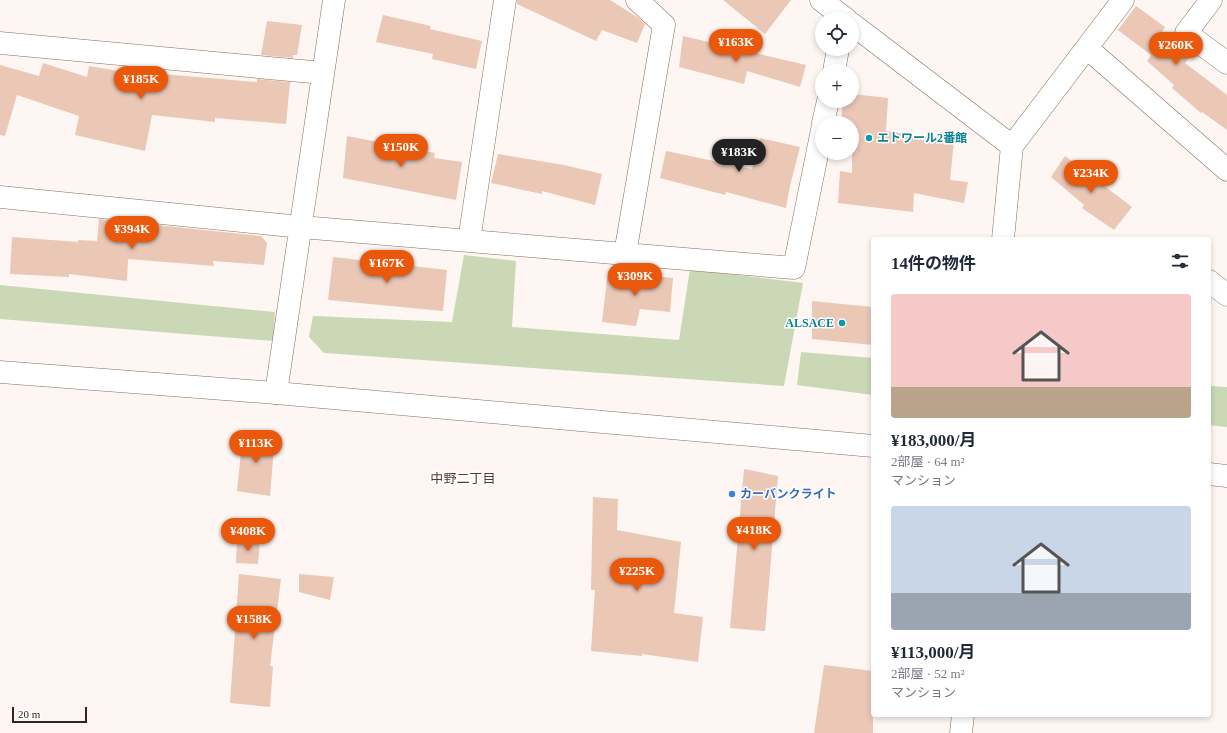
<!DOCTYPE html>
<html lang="ja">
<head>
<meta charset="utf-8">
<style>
	body { margin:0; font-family:"Times New Roman","Noto Sans JP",serif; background:#f2f2f3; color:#1f2937; height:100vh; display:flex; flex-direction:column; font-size:15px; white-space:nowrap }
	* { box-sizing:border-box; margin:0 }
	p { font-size:13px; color:#747a83 }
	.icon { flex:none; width:22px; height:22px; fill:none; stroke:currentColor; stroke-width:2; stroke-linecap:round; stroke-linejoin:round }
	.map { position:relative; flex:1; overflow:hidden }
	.details { position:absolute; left:871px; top:237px; width:340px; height:480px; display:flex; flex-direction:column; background:#fff; border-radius:4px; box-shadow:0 2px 6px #0003 }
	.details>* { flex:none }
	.fabs { position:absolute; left:815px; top:12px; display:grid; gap:8px }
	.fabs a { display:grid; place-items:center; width:44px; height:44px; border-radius:50%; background:#fff; box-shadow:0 2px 6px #0003; font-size:20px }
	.scale { position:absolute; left:12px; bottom:10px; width:75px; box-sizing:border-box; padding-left:4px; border:2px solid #31251c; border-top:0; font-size:11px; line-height:14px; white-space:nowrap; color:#31251c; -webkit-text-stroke:3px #fff; paint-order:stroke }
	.price { position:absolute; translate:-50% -34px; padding:0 9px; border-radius:14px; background:#ea580c; color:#fff; font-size:13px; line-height:26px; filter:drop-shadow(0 1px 2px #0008) }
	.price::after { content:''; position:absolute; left:50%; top:24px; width:12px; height:9px; margin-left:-6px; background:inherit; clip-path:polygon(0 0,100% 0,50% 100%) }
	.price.selected { background:#222; color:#fff }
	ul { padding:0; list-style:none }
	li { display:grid; align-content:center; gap:8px; height:212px; padding:0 20px }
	li span { display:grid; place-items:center; height:124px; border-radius:4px; color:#555 }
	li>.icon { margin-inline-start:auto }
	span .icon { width:72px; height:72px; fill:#fffc; stroke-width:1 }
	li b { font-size:17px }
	h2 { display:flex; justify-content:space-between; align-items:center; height:48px; padding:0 20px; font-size:17px }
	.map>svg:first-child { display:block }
	.green { fill:#cad8b6 }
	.building { fill:#ebc7b6 }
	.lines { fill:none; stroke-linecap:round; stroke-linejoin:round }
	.street-casing { stroke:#896d59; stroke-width:23 }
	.secondary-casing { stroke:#896d59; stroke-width:23 }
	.street { stroke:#fff; stroke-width:22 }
	.secondary { stroke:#fff; stroke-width:22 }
	.culture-dot { fill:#0f9aa8; stroke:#fff; stroke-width:1.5 }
	.shop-dot { fill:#3f7fe0; stroke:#fff; stroke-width:1.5 }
	.labels { text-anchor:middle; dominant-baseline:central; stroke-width:3; stroke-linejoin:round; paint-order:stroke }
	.culture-label { font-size:12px; font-weight:bold; fill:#0d838f; stroke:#fff; text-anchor:start }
	.shop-label { font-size:12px; font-weight:bold; fill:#366cbe; stroke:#fff; text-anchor:start }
	.neighbourhood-label { font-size:13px; fill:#543a28; stroke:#fff }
</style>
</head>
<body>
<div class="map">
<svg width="1227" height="733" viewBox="0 0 1227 733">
	<rect width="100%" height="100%" fill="#fdf6f2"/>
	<path class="green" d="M 464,255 L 516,261 L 512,327 L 679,340 L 690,269 L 803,283 L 784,386 L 324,353 L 309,337 L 313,316 L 452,322 Z
		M 0,285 L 275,312 L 273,341 L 0,319 Z
		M 801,352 L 873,358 L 873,395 L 797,385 Z
		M 1209,386 L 1227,387 L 1227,427 L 1209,425 Z"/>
	<path class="building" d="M 517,0 L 610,0 L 637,17 L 645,24 L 637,43 L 602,30 L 596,41 L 517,4 Z
		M 723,0 L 791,0 L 765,34 Z
		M 1136,6 L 1165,27 L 1162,32 L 1190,56 L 1185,63 L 1227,95 L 1227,130 L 1202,112 L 1201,113 L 1172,88 L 1174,85 L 1147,61 L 1151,55 L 1118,30 Z
		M 383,15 L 431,26 L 430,29 L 482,41 L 476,69 L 432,59 L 433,54 L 376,42 Z
		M 267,21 L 302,25 L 297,55 L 293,55 L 293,58 L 261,55 Z
		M 683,36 L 806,65 L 800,87 L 747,71 L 744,84 L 679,67 Z
		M 43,63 L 87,77 L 89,66 L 130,73 L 131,68 L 162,74 L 257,82 L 257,79 L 290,82 L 286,124 L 215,118 L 215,122 L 152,115 L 145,151 L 75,135 L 79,116 L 17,95 L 5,136 L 0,135 L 0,65 L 39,76 Z
		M 852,94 L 888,98 L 886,131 L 954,141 L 950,180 L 968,182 L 964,203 L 914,193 L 913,212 L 838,203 L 840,171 L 852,173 L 852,123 L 841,123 L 843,101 L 852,101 Z
		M 347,136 L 435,153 L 434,158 L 462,162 L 456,200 L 343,178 Z
		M 760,138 L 800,147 L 790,186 L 786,208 L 726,192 L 725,195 L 660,178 L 666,151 L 752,169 Z
		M 498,154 L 564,165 L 602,174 L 595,205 L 542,191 L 542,194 L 491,183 Z
		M 1065,156 L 1132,207 L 1114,230 L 1082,208 L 1084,205 L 1051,177 Z
		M 99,219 L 261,236 L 267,243 L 264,265 L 213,261 L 214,266 L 128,259 L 127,281 L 69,274 L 69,277 L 10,274 L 12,237 L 78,242 L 78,240 L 97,241 Z
		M 333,257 L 447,270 L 443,311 L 328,300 Z
		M 608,271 L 673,278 L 670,312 L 640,309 L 636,326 L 602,322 Z
		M 812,301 L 873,307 L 873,345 L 812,339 Z
		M 243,433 L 275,435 L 270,496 L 237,491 Z
		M 744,469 L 778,476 L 765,631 L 730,628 Z
		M 593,497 L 618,499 L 617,530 L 681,542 L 674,613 L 703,617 L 698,662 L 642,654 L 642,656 L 591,651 L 595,590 L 591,590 Z
		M 237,539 L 260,541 L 258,564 L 236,563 Z
		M 239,574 L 281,579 L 270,666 L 273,666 L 270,707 L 230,703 Z
		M 299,574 L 334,577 L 330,600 L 299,592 Z
		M 824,665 L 873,671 L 873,733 L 814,733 Z"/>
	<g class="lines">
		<defs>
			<path id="street" d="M 821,0 L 846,19
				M 1211,0 L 1186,33 L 1227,63
				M 852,24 L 1012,146 L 1123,0
				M 0,43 L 323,73
				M 1087,48 L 1227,170
				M 834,71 L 838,49
				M 823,123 L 828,101
				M 0,197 L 301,227 L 794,268 L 822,130
				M 469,241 L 505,0
				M 625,254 L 664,25 L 637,0
				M 1209,281 L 1227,295
				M 276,393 L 334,0"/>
			<path id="secondary" d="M 1003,239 L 1012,146
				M 0,372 L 276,393 L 873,446
				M 1209,474 L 1227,476
				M 961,733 L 963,715"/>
		</defs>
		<use href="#street" class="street-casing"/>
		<use href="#secondary" class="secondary-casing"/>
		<use href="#street" class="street"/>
		<use href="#secondary" class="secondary"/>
	</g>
	<g class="culture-dot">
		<circle cx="869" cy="138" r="4"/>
		<circle cx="842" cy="323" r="4"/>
	</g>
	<circle class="shop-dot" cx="732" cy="494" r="4"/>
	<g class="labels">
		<g class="culture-label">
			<text x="877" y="138">エトワール2番館</text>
			<text x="834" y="323" text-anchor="end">ALSACE</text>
		</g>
		<g class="shop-label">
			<text x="740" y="494">カーバンクライト</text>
		</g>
		<g class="neighbourhood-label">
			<text x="463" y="478">中野二丁目</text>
		</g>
	</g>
</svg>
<div class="fabs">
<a><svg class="icon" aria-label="locate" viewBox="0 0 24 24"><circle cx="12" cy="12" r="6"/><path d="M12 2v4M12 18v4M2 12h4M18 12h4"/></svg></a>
<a>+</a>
<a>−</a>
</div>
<div class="scale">20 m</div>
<b class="price" style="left:736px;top:63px">¥163K</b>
<b class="price" style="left:1176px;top:66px">¥260K</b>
<b class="price" style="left:141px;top:100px">¥185K</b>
<b class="price" style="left:401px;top:168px">¥150K</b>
<b class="price selected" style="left:739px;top:173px">¥183K</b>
<b class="price" style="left:1091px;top:194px">¥234K</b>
<b class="price" style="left:132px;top:250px">¥394K</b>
<b class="price" style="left:387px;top:284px">¥167K</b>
<b class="price" style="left:635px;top:297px">¥309K</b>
<b class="price" style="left:256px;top:464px">¥113K</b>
<b class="price" style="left:754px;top:551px">¥418K</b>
<b class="price" style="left:248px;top:552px">¥408K</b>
<b class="price" style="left:637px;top:592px">¥225K</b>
<b class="price" style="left:254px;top:640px">¥158K</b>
<section class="details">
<h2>14件の物件<svg class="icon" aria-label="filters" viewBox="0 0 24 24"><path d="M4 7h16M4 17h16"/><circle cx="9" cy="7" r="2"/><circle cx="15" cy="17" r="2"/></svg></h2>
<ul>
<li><span style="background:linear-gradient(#f6c9c9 75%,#b9a48a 0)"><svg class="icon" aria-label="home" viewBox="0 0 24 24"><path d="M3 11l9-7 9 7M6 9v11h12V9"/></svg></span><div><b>¥183,000/月</b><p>2部屋 · 64 m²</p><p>マンション</p></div></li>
<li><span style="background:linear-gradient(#c9d6e8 70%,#9aa5b1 0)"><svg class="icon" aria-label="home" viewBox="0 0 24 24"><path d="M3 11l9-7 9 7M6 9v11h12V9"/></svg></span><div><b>¥113,000/月</b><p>2部屋 · 52 m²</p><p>マンション</p></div></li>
</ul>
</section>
</div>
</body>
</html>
